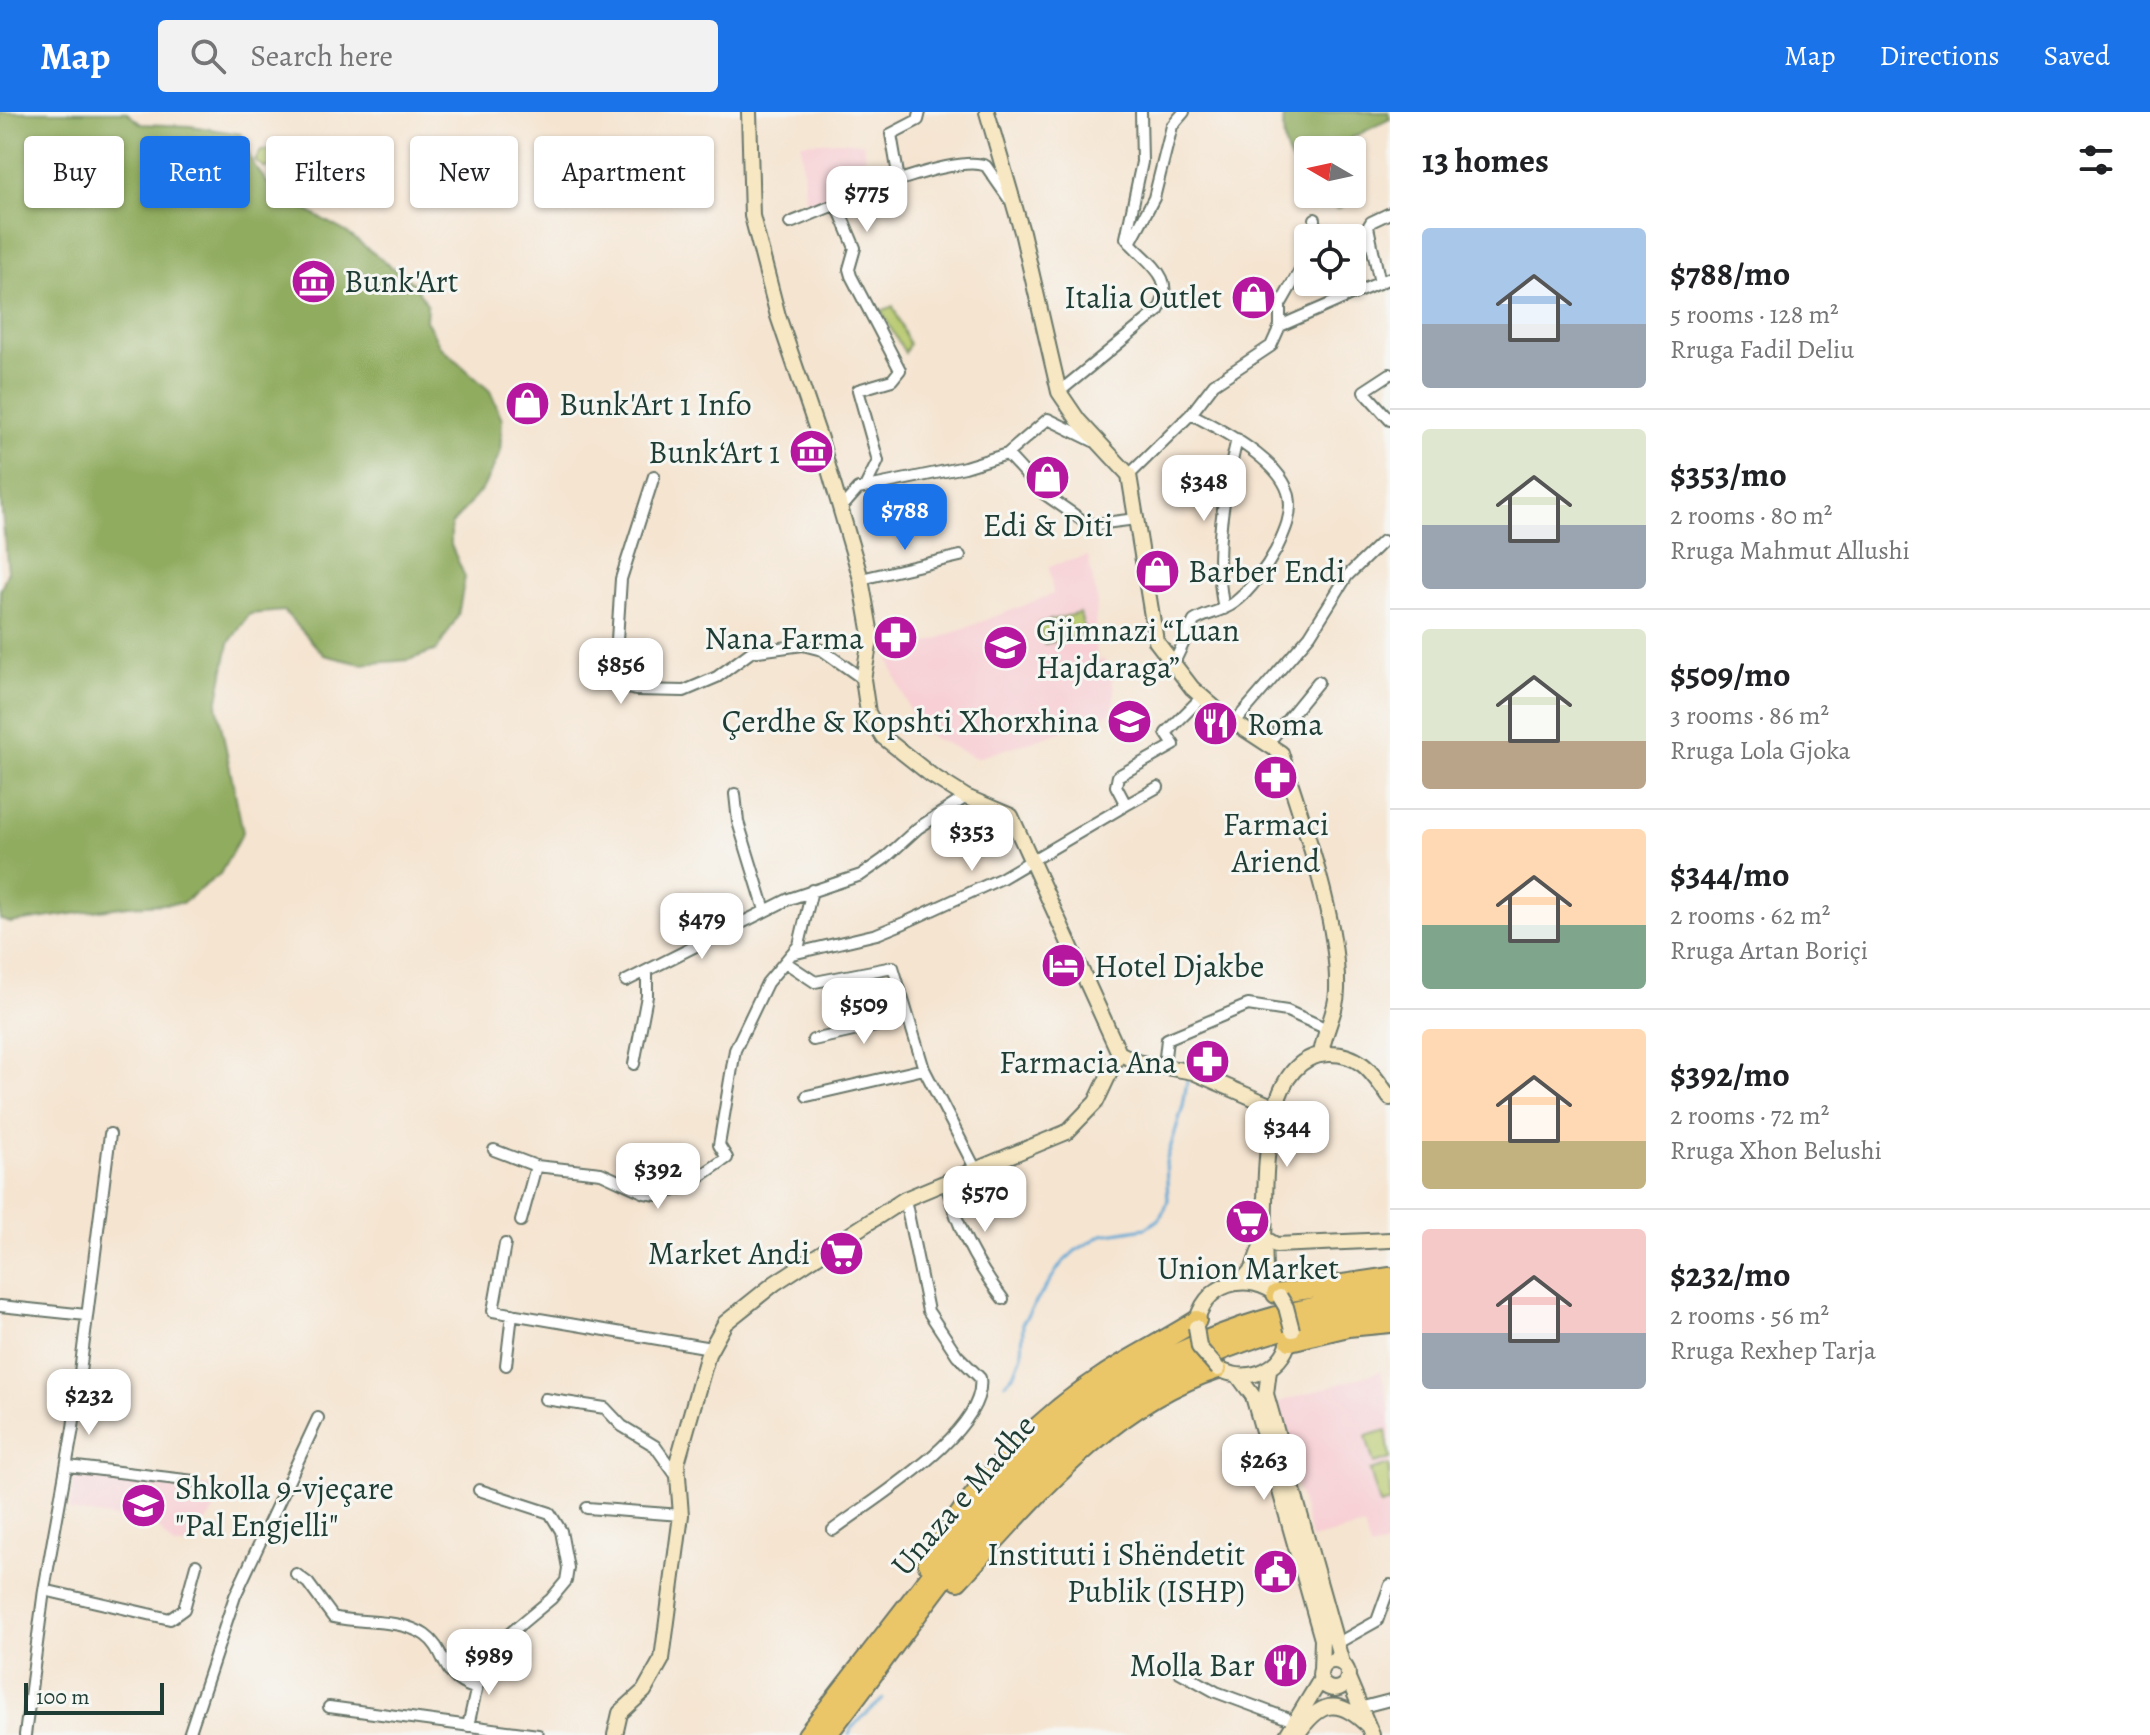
<!DOCTYPE html>
<html lang="en">
<head>
<meta charset="utf-8">
<style>
	body { margin:0; font-family:Alegreya,serif; background:#f2f2f2; color:#202124; height:100vh; display:flex; flex-direction:column; font-size:30px; white-space:nowrap }
	* { box-sizing:border-box; margin:0 }
	p { font-size:26px; color:#757577 }
	.icon { flex:none; width:44px; height:44px; fill:none; stroke:currentColor; stroke-width:2; stroke-linecap:round; stroke-linejoin:round }
	.map { position:relative; flex:1; overflow:hidden }
	.drawer { display:flex; flex-direction:column; background:#fff; width:760px }
	.drawer>* { flex:none }
	.banner { position:absolute; left:24px; top:24px; width:760px; height:72px; display:flex; gap:16px }
	.needle { width:52px; rotate:279deg }
	.fabs { position:absolute; left:1294px; top:24px; display:grid; gap:16px }
	.fabs a { display:grid; place-items:center; width:72px; height:72px; border-radius:8px; background:#fff; box-shadow:0 2px 6px #0004; font-size:40px }
	.scale { position:absolute; left:24px; bottom:20px; width:140px; box-sizing:border-box; padding-left:8px; border:4px solid #1f3d34; border-top:0; font-size:22px; line-height:28px; white-space:nowrap; color:#1f3d34; -webkit-text-stroke:6px #f6f6f2; paint-order:stroke }
	.price { position:absolute; translate:-50% -68px; padding:0 18px; border-radius:16px; background:#fff; color:#222; font-size:26px; line-height:52px; filter:drop-shadow(0 2px 4px #0008) }
	.price::after { content:''; position:absolute; left:50%; top:48px; width:24px; height:18px; margin-left:-12px; background:inherit; clip-path:polygon(0 0,100% 0,50% 100%) }
	.price.current { background:#1a73e8; color:#fff }
	ul { padding:0; list-style:none }
	li { display:flex; align-items:center; gap:24px; height:200px; padding:0 32px }
	li+li { border-top:2px solid #e0e0e0 }
	li span { display:grid; place-items:center; flex:none; width:224px; height:160px; border-radius:8px; color:#555 }
	li>.icon { margin-inline-start:auto }
	span .icon { width:96px; height:96px; fill:#fffc; stroke-width:1 }
	li b { font-size:34px }
	h2 { display:flex; justify-content:space-between; align-items:center; height:96px; padding:0 32px; font-size:34px }
	.pill { padding:0 28px; border-radius:8px; background:#fff; box-shadow:0 2px 6px #0004; font-size:28px; line-height:72px }
	.pill.current { background:#1a73e8; color:#fff }
	header { display:flex; align-items:center; gap:48px; box-sizing:border-box; height:112px; padding:0 40px; background:#1a73e8; color:#fff }
	header strong { font-size:38px }
	nav { display:flex; gap:44px; margin-inline-start:auto; font-size:28px }
	.search { width:560px; height:72px; background:#f2f2f2; display:flex; align-items:center; gap:20px; box-sizing:border-box; padding:0 28px; border-radius:8px; color:#757577; font-size:30px }
	main { display:flex; flex:1; min-height:0 }
	.map>svg:first-child { display:block }
	.built { fill:#f7cfd4 }
	.green { fill:#b6c86b; stroke:#6a8250; stroke-width:2 }
	.forest { fill:#90ac5f; stroke:#58744a; stroke-width:2 }
	.lines { fill:none; stroke-linecap:round; stroke-linejoin:round }
	.stream { stroke:#5ba6d4; stroke-width:3 }
	.street-casing { stroke:#6a776b; stroke-width:14 }
	.secondary-casing { stroke:#6a776b; stroke-width:18 }
	.highway-casing { stroke:#6a776b; stroke-width:22 }
	.street { stroke:#fff; stroke-width:10 }
	.secondary { stroke:#f7e8c3; stroke-width:14 }
	.highway { stroke:#ebc669; stroke-width:18 }
	.secondary-bridge-casing { stroke:#6a776b; stroke-width:18; stroke-linecap:butt }
	.secondary-bridge { stroke:#f7e8c3; stroke-width:14 }
	.labels { text-anchor:middle; dominant-baseline:central; stroke-width:6; stroke-linejoin:round; paint-order:stroke }
	.poi-label { font-size:32px; fill:#1f3d34; stroke:#f6f6f2; text-anchor:end }
	.street-label { font-size:32px; fill:#1f3d34; stroke:#f6f6f2 }
</style>
</head>
<body>
<header>
<strong>Map</strong>
<div class="search"><svg class="icon" aria-label="search" viewBox="0 0 24 24"><circle cx="10" cy="10" r="6"/><path d="M15 15l6 6"/></svg>Search here</div>
<nav><a>Map</a><a>Directions</a><a>Saved</a></nav>
</header>
<main>
<div class="map">
<svg width="1390" height="1623" viewBox="0 0 1390 1623">
	<rect width="100%" height="100%" fill="#f6f6f2"/>
	<filter id="ink" filterUnits="userSpaceOnUse"><feTurbulence type="fractalNoise" baseFrequency=".0125" numOctaves="2"/><feDisplacementMap in="SourceGraphic" scale="16" xChannelSelector="R" yChannelSelector="G"/><feConvolveMatrix kernelMatrix="1 2 1 2 8 2 1 2 1" color-interpolation-filters="sRGB"/></filter>
	<filter id="wash" filterUnits="userSpaceOnUse"><feTurbulence type="fractalNoise" baseFrequency=".006" numOctaves="4" result="noise"/><feDisplacementMap in="SourceGraphic" scale="32" xChannelSelector="R" yChannelSelector="G"/><feGaussianBlur stdDeviation="1.8" result="paint"/><feColorMatrix in="noise" values="0 0 0 0 0 0 0 0 0 0 0 0 0 0 0 0 0 1.4 0 .05"/><feComposite in="paint" operator="in"/></filter>
	<g filter="url(#wash)">
		<rect width="100%" height="100%" fill="#f5e4d0"/>
		<path class="built" d="M 838,29 L 863,31 L 869,76 L 806,97 L 801,31 Z
			M 1088,444 L 1097,489 L 1094,526 L 1098,549 L 1104,547 L 1114,575 L 1113,600 L 1071,617 L 976,646 L 928,623 L 911,602 L 888,546 L 1053,482 L 1049,454 Z
			M 1381,1259 L 1390,1298 L 1390,1432 L 1370,1437 L 1364,1414 L 1311,1427 L 1276,1291 Z
			M 75,1359 L 141,1368 L 229,1377 L 189,1434 L 174,1434 L 155,1412 L 69,1399 Z"/>
		<path class="green" d="M 272,37 L 288,50 L 265,56 L 255,49 L 261,39 Z
			M 893,194 L 909,232 L 905,241 L 881,199 Z
			M 1080,501 L 1085,522 L 1044,532 L 1039,511 Z
			M 1386,1318 L 1390,1347 L 1374,1352 L 1366,1324 Z
			M 1389,1353 L 1390,1390 L 1380,1393 L 1370,1359 Z"/>
		<path class="forest" d="M 0,0 L 126,0 L 141,12 L 191,14 L 241,22 L 252,50 L 275,81 L 346,120 L 414,172 L 427,192 L 426,208 L 440,234 L 490,279 L 502,307 L 500,342 L 483,376 L 451,413 L 451,433 L 465,465 L 458,504 L 437,538 L 409,548 L 361,552 L 324,543 L 284,499 L 250,502 L 229,531 L 217,593 L 243,720 L 220,762 L 182,791 L 128,794 L 10,811 L 0,807 L 0,479 L 8,459 L 0,381 Z
			M 1284,0 L 1388,0 L 1390,7 L 1351,26 L 1359,85 L 1337,97 L 1321,82 L 1352,82 L 1352,38 L 1308,38 L 1308,70 C 1285,48 1281,30 1284,0 Z"/>
		<g class="lines">
			<path class="stream" d="M 1005,1272 L 1015,1261 L 1022,1243 L 1023,1210 L 1061,1152 L 1075,1139 L 1102,1123 L 1146,1116 L 1158,1108 L 1165,1097 L 1168,1088 L 1166,1050 L 1183,994 L 1188,963
				M 849,1623 L 852,1615 L 883,1587"/>
		</g>
	</g>
	<g filter="url(#ink)">
		<g class="lines">
			<defs>
				<path id="street" d="M 899,68 L 891,22 L 918,8 L 920,0
					M 837,93 L 855,136 L 849,157 L 851,164 L 900,258 L 892,268 L 858,278 L 878,349 L 865,375
					M 790,111 C 826,97 954,39 986,54 L 1009,87
					M 1314,126 L 1315,107
					M 1130,131 L 1154,86 L 1172,14 L 1184,0
					M 1380,171 L 1368,115 L 1371,110 L 1390,101
					M 1280,214 L 1390,166
					M 1390,262 L 1364,279 L 1390,308
					M 1059,280 L 1158,199 C 1179,164 1145,150 1126,126 L 1142,50 L 1141,0
					M 1007,342 L 1043,381 L 1089,413 L 1136,407
					M 1129,363 L 1191,302 L 1214,272 L 1271,234 L 1280,214 L 1280,193 L 1308,144
					M 654,364 L 621,467 L 614,573 L 636,578 L 684,579 L 717,565 L 751,540 L 803,533 L 822,538 L 863,567
					M 842,395 L 858,377 L 965,355 L 1007,342 L 1048,307 L 1093,329
					M 861,467 L 960,444
					M 1224,497 C 1212,440 1224,382 1237,327
					M 1172,555 L 1194,509 C 1206,501 1222,500 1234,491 C 1250,479 1267,455 1276,438 C 1284,421 1293,403 1289,384 C 1282,349 1220,317 1191,302
					M 1235,610 L 1310,523 L 1347,464 L 1383,429
					M 1269,630 L 1318,570
					M 735,682 L 738,710 L 765,798
					M 1126,693 L 1158,675
					M 792,842 L 877,822 L 904,811 L 1002,766 L 1126,693 L 1116,674 L 1118,664 L 1174,633 L 1166,621 L 1202,585
					M 785,850 L 815,870 L 893,855 L 924,957 L 976,1058
					M 626,869 L 789,787 L 861,763 L 884,747 L 918,716 L 966,685
					M 813,928 L 907,907
					M 634,952 L 647,884 L 647,861
					M 1164,954 L 1167,927 L 1248,893 L 1287,899 L 1325,916
					M 807,984 L 924,957
					M 494,1038 L 536,1054 L 521,1109
					M 536,1054 L 601,1061 L 645,1081 L 657,1083 L 683,1076 L 727,1046 L 719,1033 L 735,938 L 767,871 L 799,833 L 812,778
					M 946,1069 C 955,1112 976,1152 1003,1187
					M 505,1132 L 493,1199 L 711,1236
					M 0,1194 L 86,1203
					M 506,1253 L 512,1202
					M 545,1287 L 605,1296 L 622,1314 L 655,1334 L 675,1362
					M 68,1354 L 194,1369
					M 587,1396 L 681,1403
					M 833,1418 C 872,1388 988,1320 980,1266 L 957,1243 L 928,1199 L 905,1087
					M 296,1462 L 308,1471 L 333,1505 C 362,1512 400,1506 425,1523 C 448,1539 439,1565 474,1576
					M 44,1478 L 170,1507 L 184,1497 L 196,1453
					M 1336,1532 L 1377,1509 L 1390,1473
					M 1178,1559 L 1216,1580 L 1286,1606
					M 329,1595 L 538,1623
					M 1359,1596 L 1390,1588
					M 468,1614 L 484,1543 L 551,1487 L 566,1469 L 568,1456 L 561,1419 L 550,1401 L 479,1378
					M 25,1623 L 44,1478 L 73,1316 L 110,1022
					M 189,1623 L 235,1484 L 318,1306"/>
				<path id="secondary" d="M 749,0 L 752,104 L 778,204 L 820,327 L 861,467 L 871,523 L 863,567 L 868,601 L 883,625 L 931,663 L 966,685 L 1011,704 L 1119,941 L 1137,950 L 1193,960 L 1274,995
					M 987,0 L 1022,120 L 1059,280 L 1078,308 L 1129,363 L 1156,529 L 1192,576 L 1223,603 L 1281,641 C 1302,709 1339,807 1337,878 C 1337,900 1323,921 1321,943
					M 1390,986 C 1373,962 1361,941 1328,942 C 1257,945 1267,1078 1264,1126 L 1276,1133 L 1390,1128
					M 1241,1170 L 1253,1156 L 1264,1126 L 1265,1157 L 1271,1178
					M 1196,1215 C 1201,1171 1249,1157 1280,1185
					M 1218,1257 C 1251,1273 1286,1257 1291,1220
					M 1269,1258 L 1266,1282 L 1342,1551
					M 1239,1265 L 1253,1284 L 1322,1527 L 1321,1558
					M1320 1563a14 14 0 1 1 28 0a14 14 0 1 1-28 0Z
					M 1348,1566 L 1372,1623
					M 615,1623 L 620,1601 L 644,1579 L 662,1547 L 681,1403 L 677,1351 L 708,1242 L 725,1211 L 775,1171 L 905,1087 L 1067,1020 L 1096,990 L 1119,941
					M 1287,1623 L 1321,1567
					M 1297,1623 C 1319,1590 1337,1584 1367,1613"/>
				<path id="highway" d="M 1276,1182 L 1390,1165
					M 1290,1229 L 1348,1215 L 1390,1211
					M 927,1451 C 973,1375 1031,1310 1107,1261 C 1136,1242 1168,1227 1197,1208
					M 958,1469 C 1033,1388 1109,1292 1218,1257
					M 807,1623 C 848,1570 889,1517 930,1464 C 965,1419 999,1374 1040,1334 C 1136,1243 1261,1197 1390,1182
					M 827,1623 C 900,1531 965,1425 1052,1345 C 1146,1256 1263,1213 1390,1196"/>
			</defs>
			<use href="#street" class="street-casing"/>
			<use href="#secondary" class="secondary-casing"/>
			<use href="#highway" class="highway-casing"/>
			<use href="#street" class="street"/>
			<use href="#secondary" class="secondary"/>
			<use href="#highway" class="highway"/>
			<defs>
				<path id="secondary-bridge" d="M 1280,1185 L 1286,1195 L 1292,1218
					M 1196,1215 L 1199,1235 L 1218,1257"/>
			</defs>
			<use href="#secondary-bridge" class="secondary-bridge-casing"/>
			<use href="#secondary-bridge" class="secondary-bridge"/>
		</g>
	</g>
	<defs>
		<symbol id="museum-disc" viewBox="-11 -11 22 22"><circle r="9.5" fill="#b5179e" stroke="#f6f6f2"/><path d="M0-6L6-3V-2H-6V-3ZM-5-1h2V3h-2ZM-1-1h2V3h-2ZM3-1h2V3H3ZM-6 4H6V6H-6Z" fill="#fff"/></symbol>
		<symbol id="shop-disc" viewBox="-11 -11 22 22"><circle r="9.5" fill="#b5179e" stroke="#f6f6f2"/><path d="M-5-2.5h2.3a2.7 3.5 0 0 1 5.4 0H5L5.5 6h-11ZM-1.5-2.5h3a1.5 2.3 0 0 0-3 0Z" fill="#fff"/></symbol>
		<symbol id="pharmacy-disc" viewBox="-11 -11 22 22"><circle r="9.5" fill="#b5179e" stroke="#f6f6f2"/><path d="M-2-6h4v4h4v4h-4v4h-4v-4h-4v-4h4Z" fill="#fff"/></symbol>
		<symbol id="school-disc" viewBox="-11 -11 22 22"><circle r="9.5" fill="#b5179e" stroke="#f6f6f2"/><path d="M0-5L7-2L0 1L-7-2ZM-4 1L0 2.5L4 1V4Q0 6-4 4Z" fill="#fff"/></symbol>
		<symbol id="restaurant-disc" viewBox="-11 -11 22 22"><circle r="9.5" fill="#b5179e" stroke="#f6f6f2"/><path d="M-5-6h1v4h1v-4h1v4h1v-4h1v5L-1.5 .5V6h-2V.5L-5-1ZM5-6V6H3V1.5H1.5Q1.5-4 5-6Z" fill="#fff"/></symbol>
		<symbol id="hotel-disc" viewBox="-11 -11 22 22"><circle r="9.5" fill="#b5179e" stroke="#f6f6f2"/><path d="M-6-4.5h1.5V1H6V5H4.5V3h-9V5H-6ZM-4 0a1.8 1.8 0 1 1 3.6 0ZM.5 0V-2.5h3Q6-2.5 6 0Z" fill="#fff"/></symbol>
		<symbol id="supermarket-disc" viewBox="-11 -11 22 22"><circle r="9.5" fill="#b5179e" stroke="#f6f6f2"/><path d="M-6-5.5h2.5l.6 2H6L4.5 2H-2.5L-4.4-4H-6ZM-1.5 3.2a1.3 1.3 0 1 0 .1 0ZM3 3.2a1.3 1.3 0 1 0 .1 0Z" fill="#fff"/></symbol>
		<symbol id="civic-disc" viewBox="-11 -11 22 22"><circle r="9.5" fill="#b5179e" stroke="#f6f6f2"/><path d="M-.6-6.5H3V-4.5H.6V-3L4-1V1h2V6H-6V1h2V-1L-.6-3ZM-1.2 2.5V6h2.4V2.5Z" fill="#fff"/></symbol>
	</defs>
	<g fill-rule="evenodd">
		<use href="#museum-disc" x="288" y="144" width="51" height="51"/>
		<use href="#shop-disc" x="1228" y="160" width="51" height="51"/>
		<use href="#shop-disc" x="502" y="266" width="51" height="51"/>
		<use href="#museum-disc" x="786" y="314" width="51" height="51"/>
		<use href="#shop-disc" x="1022" y="340" width="51" height="51"/>
		<use href="#shop-disc" x="1132" y="434" width="51" height="51"/>
		<use href="#pharmacy-disc" x="870" y="500" width="51" height="51"/>
		<use href="#school-disc" x="980" y="510" width="51" height="51"/>
		<use href="#school-disc" x="1104" y="584" width="51" height="51"/>
		<use href="#restaurant-disc" x="1190" y="586" width="51" height="51"/>
		<use href="#pharmacy-disc" x="1250" y="640" width="51" height="51"/>
		<use href="#hotel-disc" x="1038" y="828" width="51" height="51"/>
		<use href="#pharmacy-disc" x="1182" y="924" width="51" height="51"/>
		<use href="#supermarket-disc" x="1222" y="1084" width="51" height="51"/>
		<use href="#supermarket-disc" x="816" y="1116" width="51" height="51"/>
		<use href="#school-disc" x="118" y="1368" width="51" height="51"/>
		<use href="#civic-disc" x="1250" y="1434" width="51" height="51"/>
		<use href="#restaurant-disc" x="1260" y="1528" width="51" height="51"/>
	</g>
	<g class="labels">
		<g class="poi-label">
			<text x="344" y="169" text-anchor="start">Bunk'Art</text>
			<text x="1222" y="185">Italia Outlet</text>
			<text x="559" y="292" text-anchor="start">Bunk'Art 1 Info</text>
			<text x="780" y="340">Bunk‘Art 1</text>
			<text x="1048" y="413" text-anchor="middle">Edi &amp; Diti</text>
			<text x="1188" y="459" text-anchor="start">Barber Endi</text>
			<text x="1036" y="518" text-anchor="start">Gjimnazi “Luan<tspan x="1036" dy="37">Hajdaraga”</tspan></text>
			<text x="864" y="526">Nana Farma</text>
			<text x="1099" y="609">Çerdhe &amp; Kopshti Xhorxhina</text>
			<text x="1247" y="612" text-anchor="start">Roma</text>
			<text x="1276" y="712" text-anchor="middle">Farmaci<tspan x="1276" dy="37">Ariend</tspan></text>
			<text x="1094" y="854" text-anchor="start">Hotel Djakbe</text>
			<text x="1177" y="950">Farmacia Ana</text>
			<text x="810" y="1141">Market Andi</text>
			<text x="1248" y="1156" text-anchor="middle">Union Market</text>
			<text x="175" y="1376" text-anchor="start">Shkolla 9-vjeçare<tspan x="175" dy="37">"Pal Engjelli"</tspan></text>
			<text x="1245" y="1442">Instituti i Shëndetit<tspan x="1245" dy="37">Publik (ISHP)</tspan></text>
			<text x="1255" y="1553">Molla Bar</text>
		</g>
		<g class="street-label">
			<text transform="translate(963 1383) rotate(-49)">Unaza e Madhe</text>
		</g>
	</g>
</svg>
<div class="fabs">
<a><svg class="needle" viewBox="-14 -14 28 28"><path d="M0-13l5 13h-10z" fill="#e53935"/><path d="M0 13l5-13h-10z" fill="#757577"/></svg></a>
<a><svg class="icon" aria-label="locate" viewBox="0 0 24 24"><circle cx="12" cy="12" r="6"/><path d="M12 2v4M12 18v4M2 12h4M18 12h4"/></svg></a>
</div>
<div class="scale">100 m</div>
<b class="price" style="left:867px;top:122px">$775</b>
<b class="price" style="left:1204px;top:411px">$348</b>
<b class="price current" style="left:905px;top:440px">$788</b>
<b class="price" style="left:621px;top:594px">$856</b>
<b class="price" style="left:972px;top:761px">$353</b>
<b class="price" style="left:702px;top:849px">$479</b>
<b class="price" style="left:864px;top:934px">$509</b>
<b class="price" style="left:1287px;top:1057px">$344</b>
<b class="price" style="left:658px;top:1099px">$392</b>
<b class="price" style="left:985px;top:1122px">$570</b>
<b class="price" style="left:89px;top:1325px">$232</b>
<b class="price" style="left:1264px;top:1390px">$263</b>
<b class="price" style="left:489px;top:1585px">$989</b>
<div class="banner">
<a class="pill">Buy</a>
<a class="pill current">Rent</a>
<a class="pill">Filters</a>
<a class="pill">New</a>
<a class="pill">Apartment</a>
</div>
</div>
<section class="drawer">
<h2>13 homes<svg class="icon" aria-label="filters" viewBox="0 0 24 24"><path d="M4 7h16M4 17h16"/><circle cx="9" cy="7" r="2"/><circle cx="15" cy="17" r="2"/></svg></h2>
<ul>
<li><span style="background:linear-gradient(#a9c7e8 60%,#9aa5b1 0)"><svg class="icon" aria-label="home" viewBox="0 0 24 24"><path d="M3 11l9-7 9 7M6 9v11h12V9"/></svg></span><div><b>$788/mo</b><p>5 rooms · 128 m²</p><p>Rruga Fadil Deliu</p></div></li>
<li><span style="background:linear-gradient(#dfe7d0 60%,#9aa5b1 0)"><svg class="icon" aria-label="home" viewBox="0 0 24 24"><path d="M3 11l9-7 9 7M6 9v11h12V9"/></svg></span><div><b>$353/mo</b><p>2 rooms · 80 m²</p><p>Rruga Mahmut Allushi</p></div></li>
<li><span style="background:linear-gradient(#dfe7d0 70%,#b9a48a 0)"><svg class="icon" aria-label="home" viewBox="0 0 24 24"><path d="M3 11l9-7 9 7M6 9v11h12V9"/></svg></span><div><b>$509/mo</b><p>3 rooms · 86 m²</p><p>Rruga Lola Gjoka</p></div></li>
<li><span style="background:linear-gradient(#ffd9b3 60%,#7fa58c 0)"><svg class="icon" aria-label="home" viewBox="0 0 24 24"><path d="M3 11l9-7 9 7M6 9v11h12V9"/></svg></span><div><b>$344/mo</b><p>2 rooms · 62 m²</p><p>Rruga Artan Boriçi</p></div></li>
<li><span style="background:linear-gradient(#ffd9b3 70%,#c2b280 0)"><svg class="icon" aria-label="home" viewBox="0 0 24 24"><path d="M3 11l9-7 9 7M6 9v11h12V9"/></svg></span><div><b>$392/mo</b><p>2 rooms · 72 m²</p><p>Rruga Xhon Belushi</p></div></li>
<li><span style="background:linear-gradient(#f6c9c9 65%,#9aa5b1 0)"><svg class="icon" aria-label="home" viewBox="0 0 24 24"><path d="M3 11l9-7 9 7M6 9v11h12V9"/></svg></span><div><b>$232/mo</b><p>2 rooms · 56 m²</p><p>Rruga Rexhep Tarja</p></div></li>
</ul>
</section>
</main>
</body>
</html>
